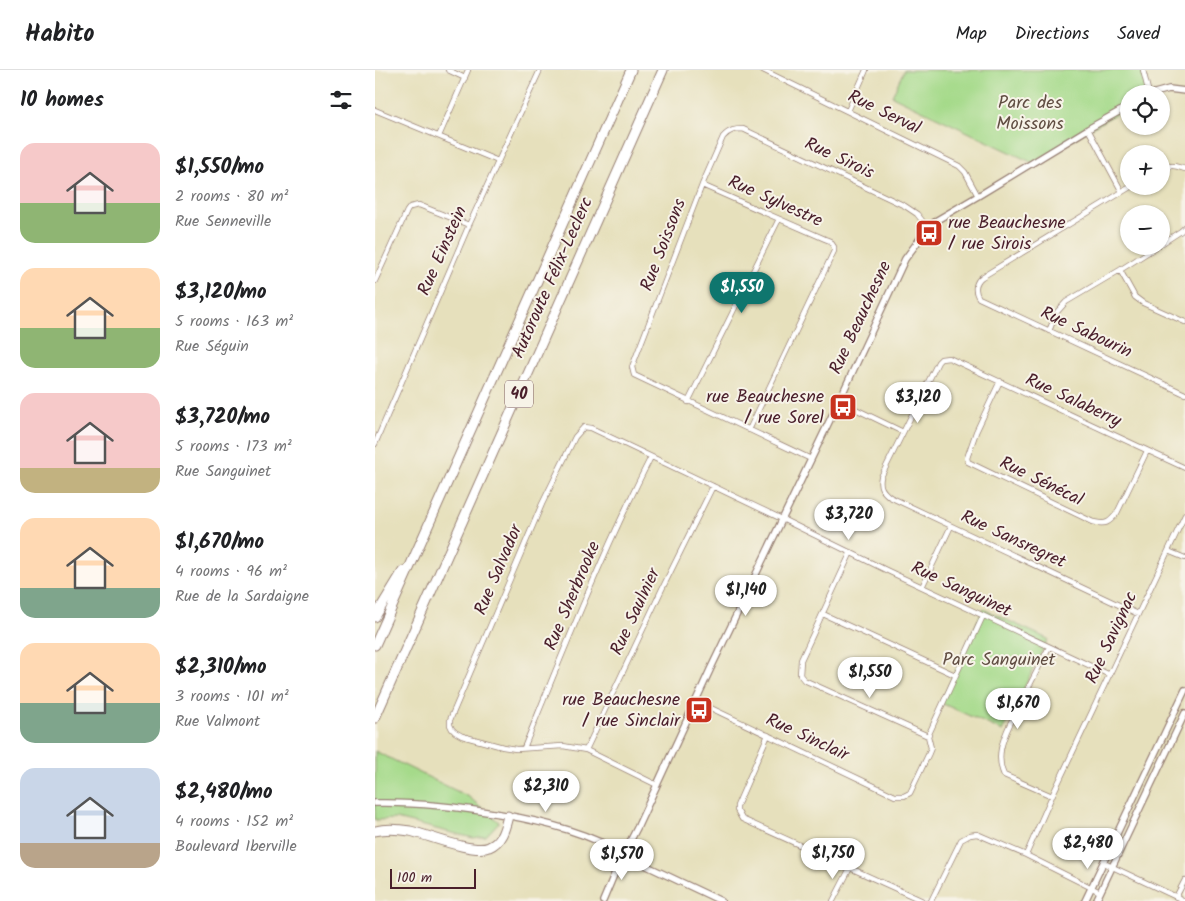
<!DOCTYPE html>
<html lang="en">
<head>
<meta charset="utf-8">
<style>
	body { margin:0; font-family:Kalam,sans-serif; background:#f6f6f6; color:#202124; height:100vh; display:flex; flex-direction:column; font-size:19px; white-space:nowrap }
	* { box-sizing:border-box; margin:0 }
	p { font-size:16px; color:#757577 }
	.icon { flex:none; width:28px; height:28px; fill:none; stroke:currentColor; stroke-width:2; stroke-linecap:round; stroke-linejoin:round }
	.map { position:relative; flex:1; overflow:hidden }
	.side { display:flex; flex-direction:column; background:#fff; width:375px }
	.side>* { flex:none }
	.buttons { position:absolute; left:745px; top:15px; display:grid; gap:10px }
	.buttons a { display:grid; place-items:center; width:50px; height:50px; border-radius:50%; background:#fff; box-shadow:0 1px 4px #0004; font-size:25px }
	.scale { position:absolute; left:15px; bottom:12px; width:86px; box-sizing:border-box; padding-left:5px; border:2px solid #4a1f2b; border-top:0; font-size:14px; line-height:18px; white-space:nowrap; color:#4a1f2b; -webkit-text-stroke:4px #f7f3e8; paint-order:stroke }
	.price { position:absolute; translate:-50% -42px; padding:0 11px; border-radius:18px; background:#fff; color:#222; font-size:16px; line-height:32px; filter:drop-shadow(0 1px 2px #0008) }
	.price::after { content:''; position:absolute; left:50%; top:30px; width:15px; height:11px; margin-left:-8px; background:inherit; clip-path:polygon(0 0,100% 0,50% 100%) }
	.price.selected { background:#0f766e; color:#fff }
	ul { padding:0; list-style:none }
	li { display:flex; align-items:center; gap:15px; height:125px; padding:0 20px }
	li span { display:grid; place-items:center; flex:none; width:140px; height:100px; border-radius:15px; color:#555 }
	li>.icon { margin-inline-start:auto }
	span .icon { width:60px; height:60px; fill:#fffc; stroke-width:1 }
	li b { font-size:21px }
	h2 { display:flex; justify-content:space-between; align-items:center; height:60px; padding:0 20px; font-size:21px }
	header { display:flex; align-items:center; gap:30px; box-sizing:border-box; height:70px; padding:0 25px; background:#fff; border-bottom:1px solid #e0e0e0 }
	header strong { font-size:24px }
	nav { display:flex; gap:28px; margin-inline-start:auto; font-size:18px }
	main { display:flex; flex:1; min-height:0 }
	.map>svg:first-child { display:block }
	.green { fill:#a5da8a; stroke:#787c5a }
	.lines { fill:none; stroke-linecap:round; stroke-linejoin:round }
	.minor-casing { stroke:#988074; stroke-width:6 }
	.tertiary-casing { stroke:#988074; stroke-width:8 }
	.motorway-casing { stroke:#988074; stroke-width:11 }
	.minor { stroke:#fff; stroke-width:4.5 }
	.tertiary { stroke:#fff; stroke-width:5.5 }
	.motorway { stroke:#fff; stroke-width:9 }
	.labels { text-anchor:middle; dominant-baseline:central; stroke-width:4; stroke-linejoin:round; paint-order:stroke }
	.shield { fill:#f7f3e8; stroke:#7e5f64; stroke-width:1 }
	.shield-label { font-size:16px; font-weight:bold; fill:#4a1f2b }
	.park-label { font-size:18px; fill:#614e43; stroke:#f7f3e8 }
	.street-label { font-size:18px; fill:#4a1f2b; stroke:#f7f3e8 }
	.poi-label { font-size:18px; fill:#4a1f2b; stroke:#f7f3e8; text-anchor:end }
</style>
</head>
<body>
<header>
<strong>Habito</strong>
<nav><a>Map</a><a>Directions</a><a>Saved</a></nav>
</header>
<main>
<section class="side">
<h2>10 homes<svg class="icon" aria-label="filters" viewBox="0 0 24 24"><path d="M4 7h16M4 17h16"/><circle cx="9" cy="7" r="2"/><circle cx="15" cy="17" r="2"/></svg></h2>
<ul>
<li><span style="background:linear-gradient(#f6c9c9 60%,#8fb573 0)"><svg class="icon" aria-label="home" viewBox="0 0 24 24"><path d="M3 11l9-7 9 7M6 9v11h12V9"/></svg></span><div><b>$1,550/mo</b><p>2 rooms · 80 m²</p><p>Rue Senneville</p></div></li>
<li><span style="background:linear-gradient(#ffd9b3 60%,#8fb573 0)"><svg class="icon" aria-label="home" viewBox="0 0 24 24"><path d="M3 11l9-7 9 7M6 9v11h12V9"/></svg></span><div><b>$3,120/mo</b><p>5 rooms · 163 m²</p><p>Rue Séguin</p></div></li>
<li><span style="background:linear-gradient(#f6c9c9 75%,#c2b280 0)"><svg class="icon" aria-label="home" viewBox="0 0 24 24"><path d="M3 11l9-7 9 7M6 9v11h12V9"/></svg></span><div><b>$3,720/mo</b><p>5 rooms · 173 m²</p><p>Rue Sanguinet</p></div></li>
<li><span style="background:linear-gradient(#ffd9b3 70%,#7fa58c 0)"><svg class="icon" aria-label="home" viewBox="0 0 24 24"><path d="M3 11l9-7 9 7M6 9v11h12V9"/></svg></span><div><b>$1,670/mo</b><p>4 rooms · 96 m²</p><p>Rue de la Sardaigne</p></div></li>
<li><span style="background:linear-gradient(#ffd9b3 60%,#7fa58c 0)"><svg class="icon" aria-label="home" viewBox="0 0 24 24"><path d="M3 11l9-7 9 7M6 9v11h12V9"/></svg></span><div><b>$2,310/mo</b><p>3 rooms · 101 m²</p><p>Rue Valmont</p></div></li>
<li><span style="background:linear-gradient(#c9d6e8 75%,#b9a48a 0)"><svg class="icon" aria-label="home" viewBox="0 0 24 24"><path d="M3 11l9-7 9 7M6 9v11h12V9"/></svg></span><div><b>$2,480/mo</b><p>4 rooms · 152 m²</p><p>Boulevard Iberville</p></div></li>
</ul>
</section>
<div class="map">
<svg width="810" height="831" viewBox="0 0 810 831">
	<rect width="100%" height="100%" fill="#f7f3e8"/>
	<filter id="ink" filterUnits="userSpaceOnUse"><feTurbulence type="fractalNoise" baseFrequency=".02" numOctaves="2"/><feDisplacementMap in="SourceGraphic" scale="10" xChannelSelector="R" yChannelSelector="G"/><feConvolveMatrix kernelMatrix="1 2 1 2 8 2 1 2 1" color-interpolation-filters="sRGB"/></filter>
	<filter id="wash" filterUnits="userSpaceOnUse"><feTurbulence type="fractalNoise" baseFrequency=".0096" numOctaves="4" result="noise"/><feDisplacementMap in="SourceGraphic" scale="20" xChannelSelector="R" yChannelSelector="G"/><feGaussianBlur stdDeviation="1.12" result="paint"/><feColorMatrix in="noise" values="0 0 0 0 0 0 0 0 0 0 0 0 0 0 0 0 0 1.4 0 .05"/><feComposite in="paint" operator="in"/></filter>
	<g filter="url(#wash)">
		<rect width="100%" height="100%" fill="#e6e0bc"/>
		<path class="green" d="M 529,0 L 768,0 L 774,24 L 754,24 L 754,36 L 658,93 L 517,26 Z
			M 608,539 L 673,569 L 628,661 L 566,633 Z
			M 0,681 L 94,727 L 124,752 L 111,766 L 98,768 L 21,749 L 0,750 Z"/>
	</g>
	<g filter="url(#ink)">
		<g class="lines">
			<defs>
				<path id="minor" d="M 73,0 L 90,8
					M 388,0 L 584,96 L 590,102 L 603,126
					M 768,0 L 774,24
					M 0,40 L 123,91
					M 473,41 L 491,0
					M 713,59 L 747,122
					M 64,66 L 93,0
					M 786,99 C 795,94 801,96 810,99
					M 327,115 L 450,169 L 455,171 L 459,177 L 459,181 L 374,360
					M 757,116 L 607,207 C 600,212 599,221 604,228 L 810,324
					M 786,174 L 806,161 L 810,157
					M 745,200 L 760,227 L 768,233 L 810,252
					M 0,211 L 32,141 L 35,137 L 44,135 L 94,155
					M 674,261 L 682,242 L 691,232 L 745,200 L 783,176
					M 625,311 L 601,362 L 592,388 L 593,392 L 718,452 C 731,455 734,453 742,443 L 772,381
					M 464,331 L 528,362
					M 313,332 L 404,149
					M 0,374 L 94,155 L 165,0
					M 436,389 L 259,305 L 257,297 L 327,115 L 348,67 C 354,60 360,59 368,59 L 530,136 L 542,144 L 553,158
					M 793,481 L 810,488
					M 476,482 L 426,590 L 425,605 L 429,610 L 553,666
					M 547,517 L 576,456
					M 448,544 L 580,605
					M 763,544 L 515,427 C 507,421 504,416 506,407 L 563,292 L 566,289 L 574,288 L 810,398
					M 674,577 L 635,654 C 627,671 621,687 629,705 L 677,726
					M 321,631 L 520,726 L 529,726 L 535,723 L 554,683 L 556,678 L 553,666 L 608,546
					M 393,665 L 362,736 L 362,740 L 367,749 L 548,831
					M 149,678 C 189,580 228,481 276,387
					M 211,680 L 287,519 L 338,416
					M 282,715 L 211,680 L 188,676 L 141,679 L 128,677 L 87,666 L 80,662 L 77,659 L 75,655 L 75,650 L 167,434 L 200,367 L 209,357 L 216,358 L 407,449 L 513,501 L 735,605
					M 651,785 L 677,726 L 810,445
					M 729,793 L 810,831
					M 801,827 L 810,810
					M 458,831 L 475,798
					M 556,831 L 586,770 L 595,765 L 602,764 L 651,785 L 725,822"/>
				<path id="tertiary" d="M 776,24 L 794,19 L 810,21
					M 0,733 C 42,732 84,737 125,744 C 170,752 216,763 255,788 L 346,831
					M 228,831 L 244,793 L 263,756 L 335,600 L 464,331 L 530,189 L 553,158 L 562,150 L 603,126 L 713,59 L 754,36
					M 710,831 L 810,620
					M 721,831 L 810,643"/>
				<path id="motorway" d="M 0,547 L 28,501
					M 0,575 L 256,0
					M 0,648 L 288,0
					M 0,761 C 12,758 23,759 35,761 C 53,765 98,784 114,777 C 127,772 130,758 133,746"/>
			</defs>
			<use href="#minor" class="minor-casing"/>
			<use href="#tertiary" class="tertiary-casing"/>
			<use href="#motorway" class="motorway-casing"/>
			<use href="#minor" class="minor"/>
			<use href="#tertiary" class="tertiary"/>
			<use href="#motorway" class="motorway"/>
		</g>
	</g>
	<defs>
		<symbol id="bus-square" viewBox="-11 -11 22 22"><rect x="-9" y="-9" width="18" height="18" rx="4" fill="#c8321e" stroke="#f7f3e8"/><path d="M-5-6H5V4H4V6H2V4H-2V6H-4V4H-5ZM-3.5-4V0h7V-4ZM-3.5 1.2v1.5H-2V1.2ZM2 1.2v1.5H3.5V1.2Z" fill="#fff"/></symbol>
	</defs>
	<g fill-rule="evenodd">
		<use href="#bus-square" x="538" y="147" width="32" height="32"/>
		<use href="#bus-square" x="452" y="321" width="32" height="32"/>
		<use href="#bus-square" x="308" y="624" width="32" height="32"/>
	</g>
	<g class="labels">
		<rect class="shield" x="130" y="310.5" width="28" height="27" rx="4"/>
		<g class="shield-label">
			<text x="144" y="324">40</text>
		</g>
		<g class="park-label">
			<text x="655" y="33">Parc des<tspan x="655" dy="21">Moissons</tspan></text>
			<text x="624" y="590">Parc Sanguinet</text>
		</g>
		<g class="street-label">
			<text transform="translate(509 43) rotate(26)">Rue Serval</text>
			<text transform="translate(464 89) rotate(25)">Rue Sirois</text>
			<text transform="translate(400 132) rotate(24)">Rue Sylvestre</text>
			<text transform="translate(289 175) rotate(-69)">Rue Soissons</text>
			<text transform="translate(68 181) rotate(-66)">Rue Einstein</text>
			<text transform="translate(178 208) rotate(-66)">Autoroute Félix-Leclerc</text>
			<text transform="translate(486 248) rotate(-65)">Rue Beauchesne</text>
			<text transform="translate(711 263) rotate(25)">Rue Sabourin</text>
			<text transform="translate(698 331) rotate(25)">Rue Salaberry</text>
			<text transform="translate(666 412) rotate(26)">Rue Sénécal</text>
			<text transform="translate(638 470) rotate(25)">Rue Sansregret</text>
			<text transform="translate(124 500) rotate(-67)">Rue Salvador</text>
			<text transform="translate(586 520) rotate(25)">Rue Sanguinet</text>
			<text transform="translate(198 526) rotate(-67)">Rue Sherbrooke</text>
			<text transform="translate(261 542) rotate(-65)">Rue Saulnier</text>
			<text transform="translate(737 568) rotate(-65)">Rue Savignac</text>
			<text transform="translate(432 668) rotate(25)">Rue Sinclair</text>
		</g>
		<g class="poi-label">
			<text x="573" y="153" text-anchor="start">rue Beauchesne<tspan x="573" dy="21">/ rue Sirois</tspan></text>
			<text x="449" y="327">rue Beauchesne<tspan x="449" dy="21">/ rue Sorel</tspan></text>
			<text x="305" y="630">rue Beauchesne<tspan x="305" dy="21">/ rue Sinclair</tspan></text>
		</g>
	</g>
</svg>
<div class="buttons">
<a><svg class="icon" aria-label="locate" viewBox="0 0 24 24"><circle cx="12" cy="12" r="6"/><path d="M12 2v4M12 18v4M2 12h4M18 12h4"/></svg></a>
<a>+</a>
<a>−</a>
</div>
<div class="scale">100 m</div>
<b class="price selected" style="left:367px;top:244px">$1,550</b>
<b class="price" style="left:543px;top:354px">$3,120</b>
<b class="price" style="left:474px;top:471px">$3,720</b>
<b class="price" style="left:371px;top:547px">$1,140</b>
<b class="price" style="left:495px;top:629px">$1,550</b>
<b class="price" style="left:643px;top:660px">$1,670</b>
<b class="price" style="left:171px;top:743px">$2,310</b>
<b class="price" style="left:713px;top:800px">$2,480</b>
<b class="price" style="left:458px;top:810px">$1,750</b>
<b class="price" style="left:247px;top:811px">$1,570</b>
</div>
</main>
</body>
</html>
